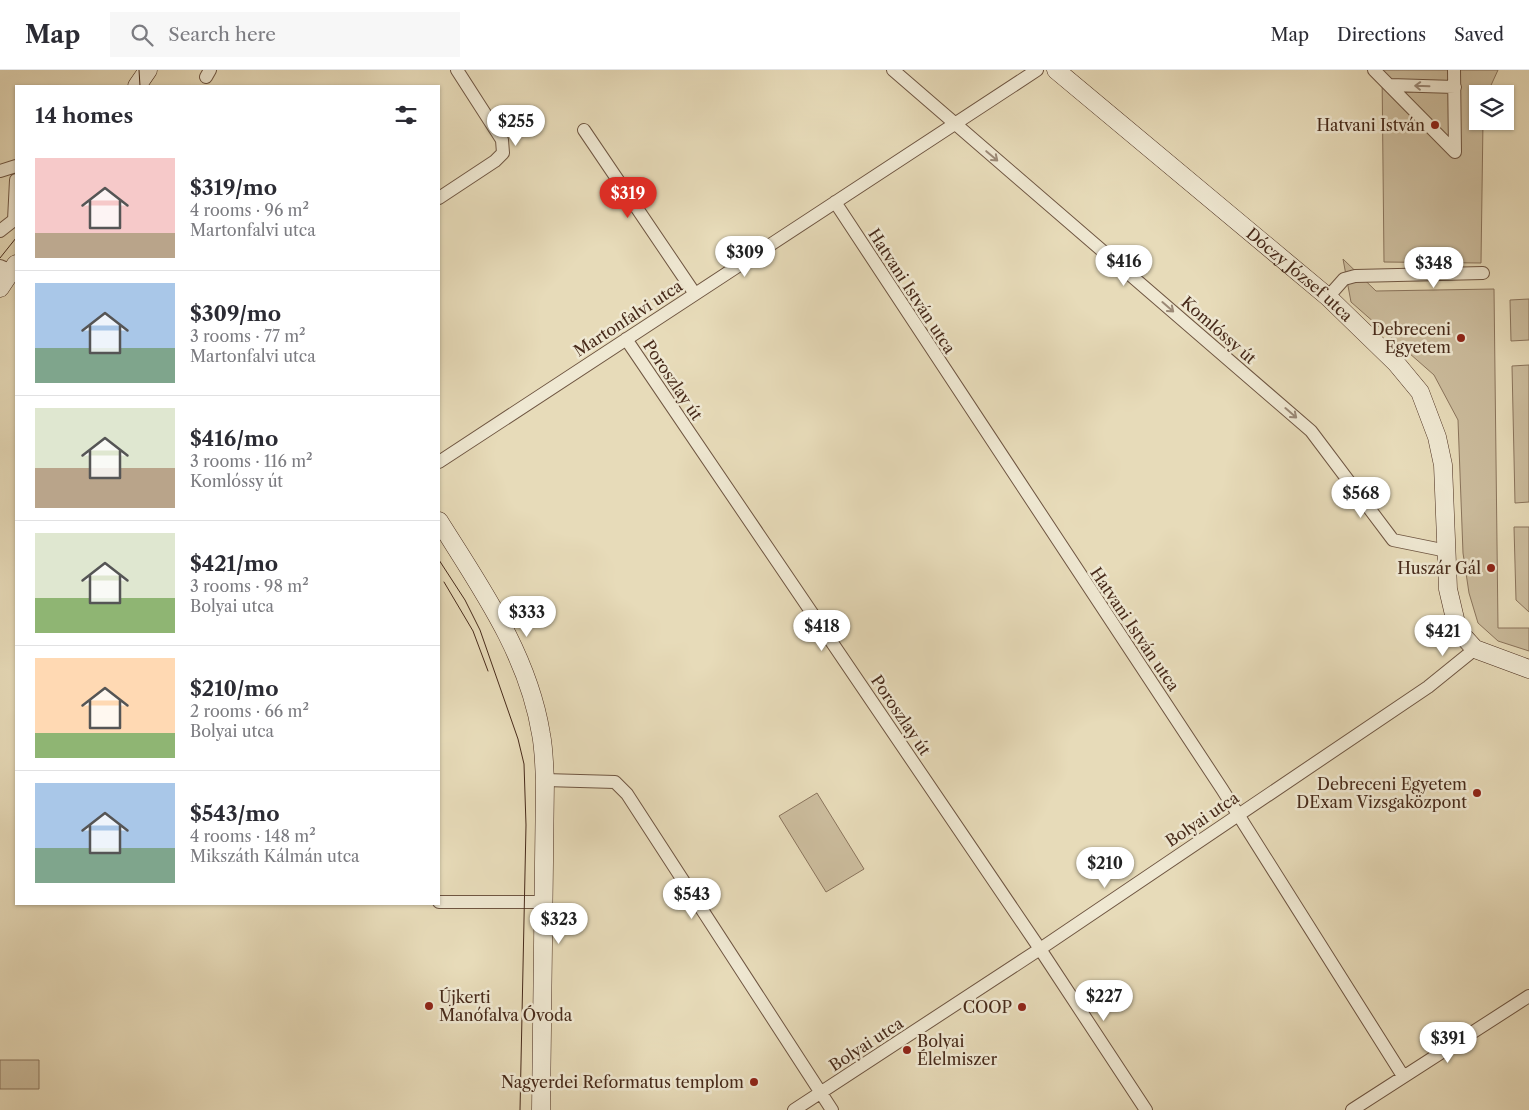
<!DOCTYPE html>
<html lang="en">
<head>
<meta charset="utf-8">
<style>
	body { margin:0; font-family:"Libre Caslon Text",serif; background:#f7f7f7; color:#2b2b33; height:100vh; display:flex; flex-direction:column; font-size:19px; white-space:nowrap }
	* { box-sizing:border-box; margin:0 }
	p { font-size:16px; color:#7c7c81 }
	.icon { flex:none; width:28px; height:28px; fill:none; stroke:currentColor; stroke-width:2; stroke-linecap:round; stroke-linejoin:round }
	.map { position:relative; flex:1; overflow:hidden }
	.side { position:absolute; left:15px; top:15px; width:425px; height:820px; display:flex; flex-direction:column; background:#fff; border-radius:0px; box-shadow:0 1px 4px #0004 }
	.side>* { flex:none }
	.fabs { position:absolute; left:1469px; top:15px; display:grid; gap:10px }
	.fabs a { display:grid; place-items:center; width:45px; height:45px; border-radius:0px; background:#fff; box-shadow:0 1px 4px #0004; font-size:25px }
	.price { position:absolute; translate:-50% -42px; padding:0 11px; border-radius:18px; background:#fff; color:#222; font-size:16px; line-height:32px; filter:drop-shadow(0 1px 2px #0008) }
	.price::after { content:''; position:absolute; left:50%; top:30px; width:15px; height:11px; margin-left:-8px; background:inherit; clip-path:polygon(0 0,100% 0,50% 100%) }
	.price.selected { background:#d93025; color:#fff }
	ul { padding:0; list-style:none }
	li { display:flex; align-items:center; gap:15px; height:125px; padding:0 20px }
	li+li { border-top:1px solid #e1e1e2 }
	li span { display:grid; place-items:center; flex:none; width:140px; height:100px; border-radius:0px; color:#555 }
	li>.icon { margin-inline-start:auto }
	span .icon { width:60px; height:60px; fill:#fffc; stroke-width:1 }
	li b { font-size:21px }
	h2 { display:flex; justify-content:space-between; align-items:center; height:60px; padding:0 20px; font-size:21px }
	header { display:flex; align-items:center; gap:30px; box-sizing:border-box; height:70px; padding:0 25px; background:#fff; border-bottom:1px solid #e1e1e2 }
	header strong { font-size:24px }
	nav { display:flex; gap:28px; margin-inline-start:auto; font-size:18px }
	.search { width:350px; height:45px; background:#f7f7f7; display:flex; align-items:center; gap:12px; box-sizing:border-box; padding:0 18px; border-radius:0px; color:#7c7c81; font-size:19px }
	.map>svg:first-child { display:block }
	.green { fill:#ccbd9e; stroke:#8a745c }
	.lines { fill:none; stroke-linecap:round; stroke-linejoin:round }
	.street-casing { stroke:#6f5642; stroke-width:14 }
	.secondary-casing { stroke:#472a1a; stroke-width:19 }
	.street { stroke:#efe8d2; stroke-width:12 }
	.secondary { stroke:#efe8d2; stroke-width:18 }
	.tram { stroke:#472a1a; stroke-width:1 }
	.oneway { stroke:#9b8976 }
	.poi-dot { fill:#8f2418; stroke:#efe8d2; stroke-width:2 }
	.labels { text-anchor:middle; dominant-baseline:central; stroke-width:5; stroke-linejoin:round; paint-order:stroke }
	.poi-label { font-size:16px; fill:#472a1a; stroke:#efe8d2; text-anchor:end }
	.street-label { font-size:16px; fill:#472a1a; stroke:#efe8d2 }
</style>
</head>
<body>
<header>
<strong>Map</strong>
<div class="search"><svg class="icon" aria-label="search" viewBox="0 0 24 24"><circle cx="10" cy="10" r="6"/><path d="M15 15l6 6"/></svg>Search here</div>
<nav><a>Map</a><a>Directions</a><a>Saved</a></nav>
</header>
<div class="map">
<svg width="1529" height="1040" viewBox="0 0 1529 1040">
	<rect width="100%" height="100%" fill="#e7dbb9"/>
	<filter id="stains"><feTurbulence type="fractalNoise" baseFrequency=".004" numOctaves="4"/><feColorMatrix values="0 0 0 0 .2 0 0 0 0 .09 0 0 0 0 .02 0 0 0 .5 -.17"/></filter>
	<radialGradient id="worn" r=".72"><stop offset=".6" stop-color="#630" stop-opacity="0"/><stop offset="1" stop-color="#630" stop-opacity=".3"/></radialGradient>
	<path class="green" d="M 1382,0 L 1498,0 L 1487,24 L 1478,24 L 1478,51 L 1483,51 L 1481,193 L 1384,192 Z
		M 1343,189 L 1376,221 L 1494,219 L 1498,558 L 1529,558 L 1529,581 L 1498,571 L 1478,553 L 1469,523 L 1463,483 L 1458,350 L 1434,305 L 1351,232 Z
		M 1529,229 L 1529,270 L 1511,271 L 1510,230 Z
		M 1529,295 L 1529,432 L 1515,433 L 1512,296 Z
		M 1514,457 L 1529,457 L 1529,542 L 1516,530 Z
		M 817,723 L 864,799 L 826,822 L 779,746 Z
		M 0,990 L 39,990 L 39,1019 L 0,1019 Z"/>
	<g class="lines">
		<defs>
			<path id="street" d="M 893,0 L 1311,361 L 1393,470 L 1447,481
				M 1374,0 L 1455,82
				M 1454,0 L 1455,82
				M 206,7 L 210,0
				M 1390,15 L 1455,17
				M 584,60 L 695,224
				M 0,101 L 16,96
				M 439,128 L 495,91 L 503,83 L 502,70 L 457,0
				M 835,132 L 1222,719 L 1403,1006
				M 0,161 L 14,150 L 16,110
				M 0,196 L 16,203
				M 1328,227 L 1344,209 L 1355,206 L 1483,203
				M 626,269 L 1040,879 L 1146,1040
				M 439,392 L 1037,0
				M 545,710 L 615,712 L 627,724 L 832,1040
				M 439,832 L 543,832
				M 794,1040 L 1040,879 L 1428,617 L 1475,579
				M 1352,1040 L 1529,926"/>
			<g id="secondary">
				<path id="s1" d="M 1056,0 L 1328,227 L 1396,293 L 1420,322 L 1437,367 L 1443,395 L 1448,519 L 1456,553 L 1463,566 L 1475,579 L 1529,599"/>
				<path d="M 137,16 L 148,0"/>
				<path d="M 0,218 L 16,194"/>
				<path d="M 439,451 C 481,518 528,584 541,664 C 544,679 544,695 545,710 L 541,1040"/>
			</g>
		</defs>
		<use href="#street" class="street-casing"/>
		<use href="#secondary" class="secondary-casing"/>
		<use href="#street" class="street"/>
		<use href="#secondary" class="secondary"/>
		<path class="tram" d="M 139,0 L 140,16
			M 0,188 L 16,168
			M 439,490 L 465,530 L 480,560 L 518,669 L 524,694 L 526,755 L 520,1040
			M 444,512 L 473,561 L 488,601"/>
	</g>
	<defs><path id="oneway-shaft" d="M-6 0H5M1.5-3L5.5 0L1.5 3" fill="none" stroke-width="1.6" stroke-linecap="round" stroke-linejoin="round" transform="scale(1.25)"/></defs>
	<g class="oneway">
		<use href="#oneway-shaft" transform="translate(1422 16) rotate(-178)"/>
		<use href="#oneway-shaft" transform="translate(992 86) rotate(40)"/>
		<use href="#oneway-shaft" transform="translate(1168 237) rotate(41)"/>
		<use href="#oneway-shaft" transform="translate(1291 343) rotate(41)"/>
	</g>
	<g class="poi-dot">
		<circle cx="1435" cy="55" r="5"/>
		<circle cx="1461" cy="268" r="5"/>
		<circle cx="1491" cy="498" r="5"/>
		<circle cx="1477" cy="723" r="5"/>
		<circle cx="429" cy="936" r="5"/>
		<circle cx="1022" cy="937" r="5"/>
		<circle cx="907" cy="980" r="5"/>
		<circle cx="754" cy="1012" r="5"/>
	</g>
	<g class="labels">
		<g class="poi-label">
			<text x="1425" y="55">Hatvani István</text>
			<text x="1451" y="259">Debreceni<tspan x="1451" dy="18">Egyetem</tspan></text>
			<text x="1481" y="498">Huszár Gál</text>
			<text x="1467" y="714">Debreceni Egyetem<tspan x="1467" dy="18">DExam Vizsgaközpont</tspan></text>
			<text x="439" y="927" text-anchor="start">Újkerti<tspan x="439" dy="18">Manófalva Óvoda</tspan></text>
			<text x="1012" y="937">COOP</text>
			<text x="917" y="971" text-anchor="start">Bolyai<tspan x="917" dy="18">Élelmiszer</tspan></text>
			<text x="744" y="1012">Nagyerdei Reformatus templom</text>
		</g>
		<g class="street-label">
			<text stroke="none"><textPath href="#s1" startOffset="318">Dóczy József utca</textPath></text>
			<text transform="translate(912 221) rotate(57)">Hatvani István utca</text>
			<text transform="translate(628 248) rotate(-33)">Martonfalvi utca</text>
			<text transform="translate(1219 260) rotate(41)">Komlóssy út</text>
			<text transform="translate(673 310) rotate(56)">Poroszlay út</text>
			<text transform="translate(1135 559) rotate(56)">Hatvani István utca</text>
			<text transform="translate(901 645) rotate(56)">Poroszlay út</text>
			<text transform="translate(1202 749) rotate(-34)">Bolyai utca</text>
			<text transform="translate(866 974) rotate(-33)">Bolyai utca</text>
		</g>
	</g>
	<rect width="100%" height="100%" filter="url(#stains)"/>
	<rect width="100%" height="100%" fill="url(#worn)"/>
</svg>
<div class="fabs">
<a><svg class="icon" aria-label="layers" viewBox="0 0 24 24"><path d="M12 4l9 5-9 5-9-5zM3 14l9 5 9-5"/></svg></a>
</div>
<b class="price" style="left:516px;top:77px">$255</b>
<b class="price selected" style="left:628px;top:149px">$319</b>
<b class="price" style="left:745px;top:208px">$309</b>
<b class="price" style="left:1124px;top:217px">$416</b>
<b class="price" style="left:1434px;top:219px">$348</b>
<b class="price" style="left:1361px;top:449px">$568</b>
<b class="price" style="left:527px;top:568px">$333</b>
<b class="price" style="left:822px;top:582px">$418</b>
<b class="price" style="left:1443px;top:587px">$421</b>
<b class="price" style="left:1105px;top:819px">$210</b>
<b class="price" style="left:692px;top:850px">$543</b>
<b class="price" style="left:559px;top:875px">$323</b>
<b class="price" style="left:1104px;top:952px">$227</b>
<b class="price" style="left:1448px;top:994px">$391</b>
<section class="side">
<h2>14 homes<svg class="icon" aria-label="filters" viewBox="0 0 24 24"><path d="M4 7h16M4 17h16"/><circle cx="9" cy="7" r="2"/><circle cx="15" cy="17" r="2"/></svg></h2>
<ul>
<li><span style="background:linear-gradient(#f6c9c9 75%,#b9a48a 0)"><svg class="icon" aria-label="home" viewBox="0 0 24 24"><path d="M3 11l9-7 9 7M6 9v11h12V9"/></svg></span><div><b>$319/mo</b><p>4 rooms · 96 m²</p><p>Martonfalvi utca</p></div></li>
<li><span style="background:linear-gradient(#a9c7e8 65%,#7fa58c 0)"><svg class="icon" aria-label="home" viewBox="0 0 24 24"><path d="M3 11l9-7 9 7M6 9v11h12V9"/></svg></span><div><b>$309/mo</b><p>3 rooms · 77 m²</p><p>Martonfalvi utca</p></div></li>
<li><span style="background:linear-gradient(#dfe7d0 60%,#b9a48a 0)"><svg class="icon" aria-label="home" viewBox="0 0 24 24"><path d="M3 11l9-7 9 7M6 9v11h12V9"/></svg></span><div><b>$416/mo</b><p>3 rooms · 116 m²</p><p>Komlóssy út</p></div></li>
<li><span style="background:linear-gradient(#dfe7d0 65%,#8fb573 0)"><svg class="icon" aria-label="home" viewBox="0 0 24 24"><path d="M3 11l9-7 9 7M6 9v11h12V9"/></svg></span><div><b>$421/mo</b><p>3 rooms · 98 m²</p><p>Bolyai utca</p></div></li>
<li><span style="background:linear-gradient(#ffd9b3 75%,#8fb573 0)"><svg class="icon" aria-label="home" viewBox="0 0 24 24"><path d="M3 11l9-7 9 7M6 9v11h12V9"/></svg></span><div><b>$210/mo</b><p>2 rooms · 66 m²</p><p>Bolyai utca</p></div></li>
<li><span style="background:linear-gradient(#a9c7e8 65%,#7fa58c 0)"><svg class="icon" aria-label="home" viewBox="0 0 24 24"><path d="M3 11l9-7 9 7M6 9v11h12V9"/></svg></span><div><b>$543/mo</b><p>4 rooms · 148 m²</p><p>Mikszáth Kálmán utca</p></div></li>
</ul>
</section>
</div>
</body>
</html>
